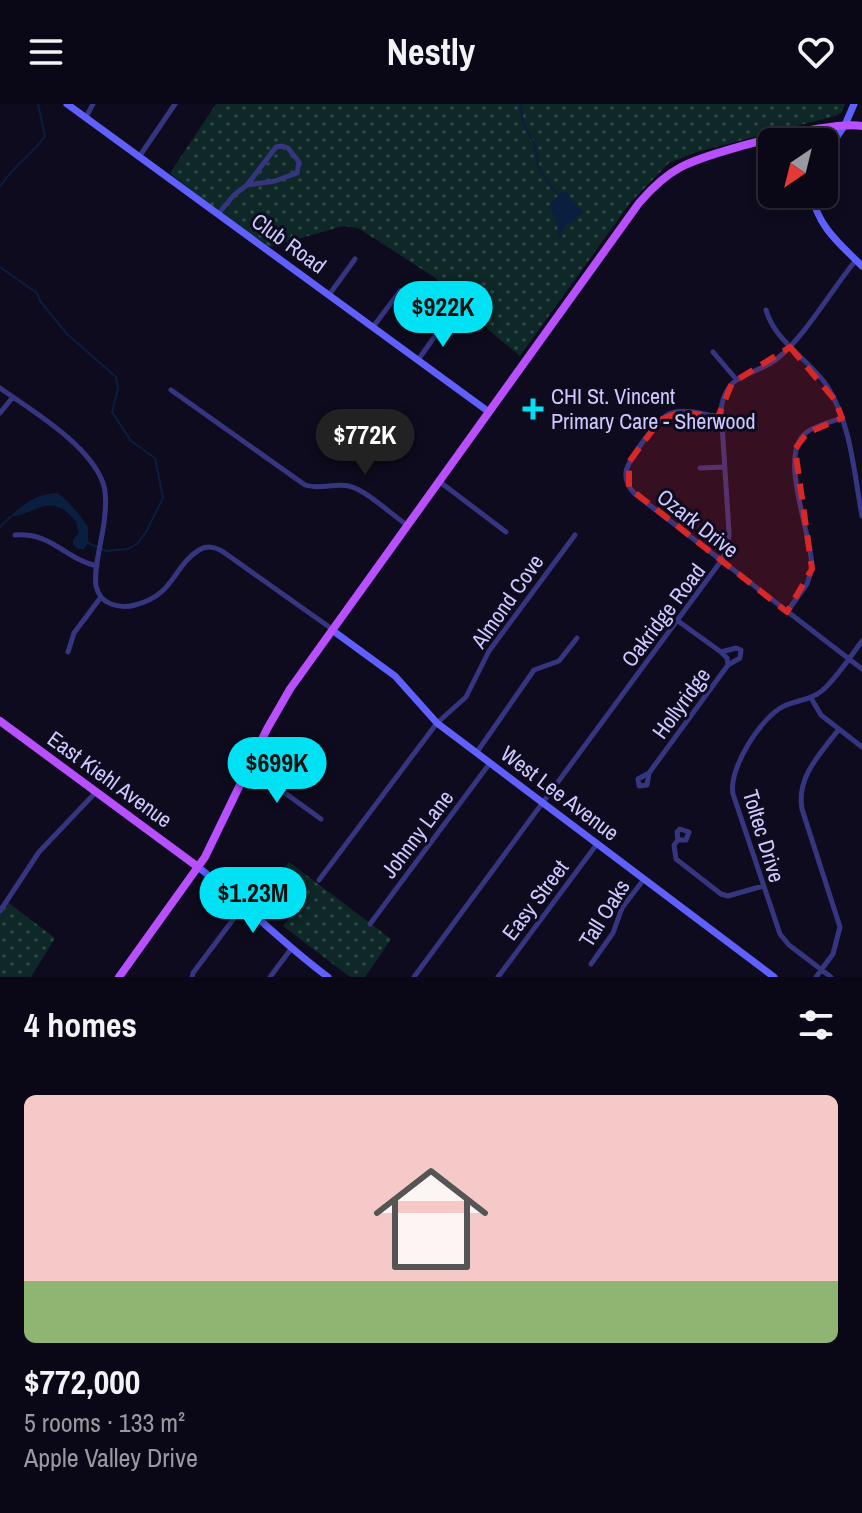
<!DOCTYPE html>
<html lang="en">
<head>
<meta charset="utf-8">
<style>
	body { margin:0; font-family:"Archivo Narrow",sans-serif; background:#181623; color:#f1f3f6; height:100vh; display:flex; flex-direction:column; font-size:30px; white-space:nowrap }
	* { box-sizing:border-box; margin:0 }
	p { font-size:26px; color:#999aa1 }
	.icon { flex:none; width:44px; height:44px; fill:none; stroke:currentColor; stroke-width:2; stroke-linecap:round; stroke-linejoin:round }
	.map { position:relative; height:873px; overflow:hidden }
	.side { display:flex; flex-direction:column; background:#0a0816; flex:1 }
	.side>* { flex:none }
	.needle { width:52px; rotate:215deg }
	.buttons { position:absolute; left:758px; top:24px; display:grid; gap:16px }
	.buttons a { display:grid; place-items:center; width:80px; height:80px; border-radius:12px; background:#0a0816; box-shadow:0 4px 12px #0003,0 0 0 2px #2a2935; font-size:40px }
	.price { position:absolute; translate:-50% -68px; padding:0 18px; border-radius:28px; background:#00e2f4; color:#111; font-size:26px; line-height:52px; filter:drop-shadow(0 2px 4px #0008) }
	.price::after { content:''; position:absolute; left:50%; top:48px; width:24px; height:18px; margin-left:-12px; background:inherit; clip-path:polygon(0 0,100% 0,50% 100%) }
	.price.on { background:#222; color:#fff }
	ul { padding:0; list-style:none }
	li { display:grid; align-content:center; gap:16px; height:424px; padding:0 24px }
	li+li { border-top:2px solid #2a2935 }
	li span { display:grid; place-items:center; height:248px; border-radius:12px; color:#555 }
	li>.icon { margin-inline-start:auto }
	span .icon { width:144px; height:144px; fill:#fffc; stroke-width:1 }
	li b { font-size:34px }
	h2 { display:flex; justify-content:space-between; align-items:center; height:96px; padding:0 24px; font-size:34px }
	header { display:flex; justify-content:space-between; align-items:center; height:104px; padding:0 24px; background:#0a0816; font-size:36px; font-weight:700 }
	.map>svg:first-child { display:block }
	.green { fill:url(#green-dots) }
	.water { fill:#0a1f3f }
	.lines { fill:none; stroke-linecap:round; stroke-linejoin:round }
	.stream { stroke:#0a1f3f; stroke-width:2 }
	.street { stroke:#36357f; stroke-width:5 }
	.secondary { stroke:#6060ff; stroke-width:7 }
	.primary { stroke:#b950ff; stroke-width:8 }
	.marked { fill:#d62828; fill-opacity:0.2; stroke:#d62828; stroke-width:6; stroke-dasharray:16 10; stroke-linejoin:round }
	.poi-dot { fill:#00e2f4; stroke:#0e0b1e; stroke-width:3 }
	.labels { text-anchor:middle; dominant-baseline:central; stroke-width:6; stroke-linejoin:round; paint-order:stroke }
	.street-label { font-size:22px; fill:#cec9ff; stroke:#0e0b1e }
	.poi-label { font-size:22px; fill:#cec9ff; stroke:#0e0b1e; text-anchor:start }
</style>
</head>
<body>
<header><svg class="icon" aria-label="menu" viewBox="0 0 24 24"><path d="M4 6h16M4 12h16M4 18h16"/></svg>Nestly<svg class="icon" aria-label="heart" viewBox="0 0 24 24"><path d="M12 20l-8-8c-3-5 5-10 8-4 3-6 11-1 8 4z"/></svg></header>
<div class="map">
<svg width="862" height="873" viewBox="0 0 862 873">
	<defs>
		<pattern id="green-dots" width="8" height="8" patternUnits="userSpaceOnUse" patternTransform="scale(2)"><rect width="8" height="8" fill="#0e2827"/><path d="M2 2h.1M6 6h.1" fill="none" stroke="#304647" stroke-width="1.8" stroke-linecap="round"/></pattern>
	</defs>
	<rect width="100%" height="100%" fill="#0e0b1e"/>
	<path class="green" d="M 216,0 L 845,0 L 842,8 L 835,12 L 697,48 L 669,59 L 630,99 L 520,252 L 484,222 L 434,173 L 358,124 L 343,122 L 270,143 L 188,88 L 187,83 L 170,69 Z
		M 289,758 L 391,835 L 365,873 L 350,873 L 283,822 L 299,800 L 273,780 Z
		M 6,797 L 55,834 L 31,873 L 0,873 L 0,807 Z"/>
	<path class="water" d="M 561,88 L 567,89 L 573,98 L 584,108 L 561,125 L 562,133 L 559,134 L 556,115 L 549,102 Z
		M 57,389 C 70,397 79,411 88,423 L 88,439 L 84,445 L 78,445 L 73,440 L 73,435 L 79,429 L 76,418 C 51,385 36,411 10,413 C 23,399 38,390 57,389 Z"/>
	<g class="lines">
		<path class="stream" d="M 520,0 L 524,22 L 534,39 L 539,65 L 557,90
			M 0,83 C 13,61 31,52 45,32 L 38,0
			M 0,163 L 37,189 L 40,197 L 67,230 L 116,273 L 118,285 L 112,308 L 131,337 L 155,354 L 163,394 L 146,428 L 137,440 L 128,445 L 106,447 L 88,439
			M 0,423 L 10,413"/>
		<path class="street" d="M 86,13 L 93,0
			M 282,42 L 288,44 L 299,58 L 297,69 L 275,77 L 247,81 L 276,43 Z
			M 139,53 L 175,0
			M 218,110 L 234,91 L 247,81
			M 329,191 L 355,155
			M 766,206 C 775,238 809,255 827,282 C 851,319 854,369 862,412
			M 373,223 L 400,187
			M 713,248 L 736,275
			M 418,256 L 445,218
			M 0,284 C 32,307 89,340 103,379 C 106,388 106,399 105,409 C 104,431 93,463 96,482 C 98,491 103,497 111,500 C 119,503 128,503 135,501 C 174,492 173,462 199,446 C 207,441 214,443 222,447 L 332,525
			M 171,286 L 305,381 C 320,386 334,379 349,382 C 366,386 392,411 407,421
			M 0,309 L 13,293
			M 721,314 C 707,311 685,304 671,309 C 659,313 628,355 626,368 C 625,377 629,384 635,390 L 862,565
			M 700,364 L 724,363
			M 440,378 L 506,428
			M 15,431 C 52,428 65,455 97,462
			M 787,508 L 807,480 L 812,465 C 813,431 776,351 807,328 C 817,321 831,318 842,314
			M 678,517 L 721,548 L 736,544 L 741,546 L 740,554 L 728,561
			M 68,548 L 74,529 L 101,493
			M 811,594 L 821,611 L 862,643
			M 477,648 L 534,566 L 559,557 L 577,534
			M 249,663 L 321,715
			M 649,669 L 638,675 L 639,682 L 647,681 L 649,669 L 728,561 L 727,554 L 721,548
			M 678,736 L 677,728 L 680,725 L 689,728 L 686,736 L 678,736 L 674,741 L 676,755 L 721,790 L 728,792 L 763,782
			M 319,776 L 437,619 L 466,593 L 489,547 L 575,431
			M 0,807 L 39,748 L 96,688
			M 370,820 L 490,659
			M 591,860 L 613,829 L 622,804 L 644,775
			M 192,873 L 193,869 L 244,801
			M 270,873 L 291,845
			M 414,873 L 721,457 L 728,443 L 729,428 L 721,305 C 727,266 753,274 778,254 C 806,231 832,185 856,156
			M 498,873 L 597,740
			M 816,873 L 833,850 L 840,823 L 802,705 C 796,673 821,649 839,625
			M 831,873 L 789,841 L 780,830 L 733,690 C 728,665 761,613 784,602 C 797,596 812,596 823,586 C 838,572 850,553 862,537"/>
		<path class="secondary" d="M 67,0 L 489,308
			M 824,51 L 845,21 L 854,0
			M 812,90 C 817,122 840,140 862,162
			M 332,526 L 395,572 L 437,619 L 774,873
			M 198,763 C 243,798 282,839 328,873"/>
		<path class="primary" d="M 0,617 L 198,763
			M 119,873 L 205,753 L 267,625 L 290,585 L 639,99 C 651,85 664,72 681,63 C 711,47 829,17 862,22"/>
	</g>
	<path class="marked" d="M 790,243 L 835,296 L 842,314 L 807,329 L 795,345 L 812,465 L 787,508 L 629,384 L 629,358 L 660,316 L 681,308 L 718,313 L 732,279 Z"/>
	<path class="poi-dot" d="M529 293h8v8h8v8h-8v8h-8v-8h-8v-8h8z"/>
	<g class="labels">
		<g class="street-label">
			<text transform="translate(289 139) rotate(36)">Club Road</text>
			<text transform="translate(698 419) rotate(38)">Ozark Drive</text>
			<text transform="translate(507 497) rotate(-55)">Almond Cove</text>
			<text transform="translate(663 511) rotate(-53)">Oakridge Road</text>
			<text transform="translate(681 599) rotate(-54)">Hollyridge</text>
			<text transform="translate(110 675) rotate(36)">East Kiehl Avenue</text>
			<text transform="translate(560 689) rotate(37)">West Lee Avenue</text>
			<text transform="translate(417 730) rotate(-53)">Johnny Lane</text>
			<text transform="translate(764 732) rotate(73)">Toltec Drive</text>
			<text transform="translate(535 796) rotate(-53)">Easy Street</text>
			<text transform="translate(604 809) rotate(-58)">Tall Oaks</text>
		</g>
		<g class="poi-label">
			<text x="551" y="292">CHI St. Vincent<tspan x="551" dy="25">Primary Care - Sherwood</tspan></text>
		</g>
	</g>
</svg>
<div class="buttons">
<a><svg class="needle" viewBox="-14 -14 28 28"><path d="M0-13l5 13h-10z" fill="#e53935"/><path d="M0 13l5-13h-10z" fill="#999aa1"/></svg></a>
</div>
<b class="price" style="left:443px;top:245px">$922K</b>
<b class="price on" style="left:365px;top:373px">$772K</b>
<b class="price" style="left:277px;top:701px">$699K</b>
<b class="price" style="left:253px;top:831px">$1.23M</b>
</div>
<section class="side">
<h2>4 homes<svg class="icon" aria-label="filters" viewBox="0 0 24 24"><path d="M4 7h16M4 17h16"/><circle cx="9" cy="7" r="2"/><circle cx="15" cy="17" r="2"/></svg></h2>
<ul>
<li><span style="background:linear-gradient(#f6c9c9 75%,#8fb573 0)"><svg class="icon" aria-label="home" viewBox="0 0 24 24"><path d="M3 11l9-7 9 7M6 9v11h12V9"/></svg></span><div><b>$772,000</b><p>5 rooms · 133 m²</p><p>Apple Valley Drive</p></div></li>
</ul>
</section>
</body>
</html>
